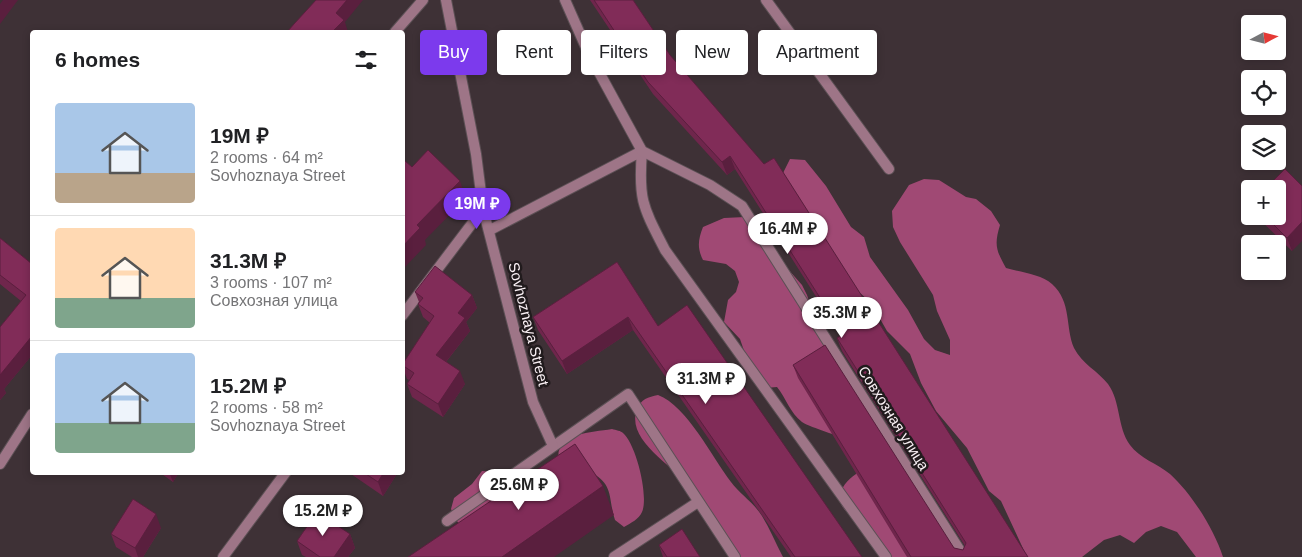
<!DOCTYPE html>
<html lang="en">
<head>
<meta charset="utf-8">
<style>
	body { margin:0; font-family:Arial,sans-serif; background:#f6f6f6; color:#202124; height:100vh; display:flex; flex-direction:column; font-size:19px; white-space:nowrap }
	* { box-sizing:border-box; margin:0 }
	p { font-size:16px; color:#757577 }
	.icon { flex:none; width:28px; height:28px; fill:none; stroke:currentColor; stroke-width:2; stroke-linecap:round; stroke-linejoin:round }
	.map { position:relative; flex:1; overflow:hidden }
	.side { position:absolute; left:30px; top:30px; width:375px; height:445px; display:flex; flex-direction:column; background:#fff; border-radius:5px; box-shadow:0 2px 8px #0003 }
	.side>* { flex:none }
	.banner { position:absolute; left:420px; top:30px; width:475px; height:45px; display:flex; gap:10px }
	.needle { width:32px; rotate:83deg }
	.controls { position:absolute; left:1241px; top:15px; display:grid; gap:10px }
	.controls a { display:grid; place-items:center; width:45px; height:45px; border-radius:5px; background:#fff; box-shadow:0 2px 8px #0003; font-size:25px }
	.price { position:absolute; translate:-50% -42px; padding:0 11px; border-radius:18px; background:#fff; color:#222; font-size:16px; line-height:32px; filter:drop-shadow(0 1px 2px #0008) }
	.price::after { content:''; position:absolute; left:50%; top:30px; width:15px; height:11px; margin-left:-8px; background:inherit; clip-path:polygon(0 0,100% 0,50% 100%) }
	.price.active { background:#7c3aed; color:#fff }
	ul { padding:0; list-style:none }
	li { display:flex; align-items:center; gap:15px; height:125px; padding:0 25px }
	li+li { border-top:1px solid #e0e0e0 }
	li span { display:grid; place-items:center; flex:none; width:140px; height:100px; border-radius:5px; color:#555 }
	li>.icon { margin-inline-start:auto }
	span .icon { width:60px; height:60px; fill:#fffc; stroke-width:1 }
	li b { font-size:21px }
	h2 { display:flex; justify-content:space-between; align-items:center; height:60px; padding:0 25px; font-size:21px }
	.tag { padding:0 18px; border-radius:5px; background:#fff; box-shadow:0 2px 8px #0003; font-size:18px; line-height:45px }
	.tag.active { background:#7c3aed; color:#fff }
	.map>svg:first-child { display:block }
	.forest { fill:#a04974 }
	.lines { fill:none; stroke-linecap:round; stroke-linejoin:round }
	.service-casing { stroke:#5c5055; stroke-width:12 }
	.minor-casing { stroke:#5c5055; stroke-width:12 }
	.service { stroke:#9e7587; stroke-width:10 }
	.minor { stroke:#9e7587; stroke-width:10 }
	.wall { fill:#6f264c }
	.shaded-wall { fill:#5a1f3e }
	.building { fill:#812c58; stroke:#5a1f3e }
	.labels { text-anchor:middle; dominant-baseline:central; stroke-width:5; stroke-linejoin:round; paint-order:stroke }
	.street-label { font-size:15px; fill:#faf1f5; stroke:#211b1d }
</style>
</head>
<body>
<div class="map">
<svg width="1302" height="557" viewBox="0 0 1302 557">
	<rect width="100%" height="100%" fill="#3e3136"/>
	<path class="forest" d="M 790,159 L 805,160 L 826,186 L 851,227 L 864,237 L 870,257 L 908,310 L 924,339 L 935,350 L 950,355 L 950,340 L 937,311 L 933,295 L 900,242 L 893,227 L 892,211 L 909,185 L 924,179 L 939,180 L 966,197 L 976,199 L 991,211 L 1000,225 C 994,245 996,250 1006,268 C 1020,272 1041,274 1052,284 C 1072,302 1065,327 1074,348 C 1082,364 1098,371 1108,384 C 1121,402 1117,427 1130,445 C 1139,458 1158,464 1170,474 C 1192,494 1214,529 1223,557 L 1196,557 L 1177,532 L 1161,526 L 1146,532 L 1134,543 L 1120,535 L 1104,540 L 1082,557 L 1027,557 L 1001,501 L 989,491 L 967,448 L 936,411 L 921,383 L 910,354 L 887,331 L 871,303 L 858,291 L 783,173 Z
		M 745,217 L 756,221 L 769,240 L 772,251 L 802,285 L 807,295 L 822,340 L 846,439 C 836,435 807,426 802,422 C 790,413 786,398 777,387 L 765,388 L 755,383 L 740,339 L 724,322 L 728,300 L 736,292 L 739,282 L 735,271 L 726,264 L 703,260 C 697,248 698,240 703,227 L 724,218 Z
		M 658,395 C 687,406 712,457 731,482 C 740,494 754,503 762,516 C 770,529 776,544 783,557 L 731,557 C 718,534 706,508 690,487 C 675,466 625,441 637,409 C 641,399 648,397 658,395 Z
		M 612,429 C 616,430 621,431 623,433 C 636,444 649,496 642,512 C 639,519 631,523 624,527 L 615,520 C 608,498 614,485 592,473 L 463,528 L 456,520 L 451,509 L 454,498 L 472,484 L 482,471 C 505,473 503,480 520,490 L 560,466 C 550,433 588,433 612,429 Z
		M 895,441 L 902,450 L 955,557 L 882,557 C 874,545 866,532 858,520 C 854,515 849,515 845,510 C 833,497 844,482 856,474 L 859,464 Z"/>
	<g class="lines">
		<defs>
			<path id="service" d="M 766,0 L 889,169
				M 642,151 C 638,200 643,207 665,250 L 886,557
				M 490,230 L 642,151
				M 447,521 L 628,394 L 735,557
				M 614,557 L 698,502"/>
			<path id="minor" d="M 446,0 L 476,154 L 483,209 L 533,402 L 553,446
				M 565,0 L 588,52 L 642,151 L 710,185 L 742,206 L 964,557
				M 395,32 L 423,0
				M 402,316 L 483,209
				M 0,464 L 32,414
				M 223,557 L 286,472"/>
		</defs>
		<use href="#service" class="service-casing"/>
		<use href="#minor" class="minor-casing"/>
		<use href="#service" class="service"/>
		<use href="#minor" class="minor"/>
	</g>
	<path class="wall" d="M 590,0 L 633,0 L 670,55 L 1028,557 L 907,557 L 798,378 L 793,365 L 954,548 L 963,550 L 965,546 L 842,351 L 837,338 L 841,336 L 735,169 L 727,175 L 653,94 Z
		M 1302,186 L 1292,251 L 1256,216 L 1278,216 Z
		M 0,238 L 32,264 L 32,355 L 4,389 L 6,393 L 0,400 L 0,327 L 21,301 L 0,284 Z
		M 617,262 L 658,326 L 862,557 L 791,557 L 633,330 L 567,374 L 538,330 L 533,317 Z
		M 415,292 L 472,295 L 477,308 L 466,322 L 470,331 L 446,362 L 465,384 L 443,417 L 412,397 L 407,384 L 409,380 L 407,379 L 402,365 L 430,323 L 423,317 L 418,304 L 419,302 Z
		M 159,472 L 179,472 L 173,482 Z
		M 350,472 L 398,472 L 383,496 L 351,474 Z
		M 161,528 L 143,557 L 132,557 L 116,547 L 111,534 Z
		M 350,534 L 355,548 L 348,557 L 306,557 L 302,555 L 297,541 Z
		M 659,545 L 700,557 L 663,557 Z"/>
	<path class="shaded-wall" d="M 3,0 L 18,0 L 0,24 L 0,4 Z
		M 347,0 L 363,0 L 345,22 L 348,32 L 332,32 L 336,13 Z
		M 730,156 L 735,169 L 727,175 L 722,162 Z
		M 460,181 L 466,198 L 425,240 L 426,245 L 405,267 L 402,260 L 402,247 L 417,225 Z
		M 1302,222 L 1302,241 L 1292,251 L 1287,238 Z
		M 472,295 L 477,308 L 466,322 L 470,331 L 441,368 L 436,355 L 458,313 Z
		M 628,317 L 633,330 L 567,374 L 562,361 Z
		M 32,336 L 32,355 L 4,389 L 6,393 L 0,400 L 0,375 Z
		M 460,371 L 465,384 L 443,417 L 438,404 Z
		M 402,455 L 405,462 L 402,466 Z
		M 169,472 L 179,472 L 173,482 Z
		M 384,472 L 398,472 L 383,496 L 378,482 Z
		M 603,486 L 614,515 L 554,557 L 502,557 Z
		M 156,514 L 161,528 L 143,557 L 138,557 L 135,548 Z
		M 350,534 L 355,548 L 348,557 L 334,557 Z"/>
	<path class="building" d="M 316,0 L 347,0 L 336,13 L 344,20 L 332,32 L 287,32 L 294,24 Z
		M 594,0 L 633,0 L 670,55 L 764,164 L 774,158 L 1028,557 L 911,557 L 793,365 L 825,345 L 954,548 L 963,550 L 966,543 L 837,338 L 843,334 L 730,156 L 722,162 L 648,82 Z
		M 428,150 L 460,181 L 417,225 L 420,228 L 402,247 L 402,162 L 404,160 L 412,167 Z
		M 1285,169 L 1302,186 L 1302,222 L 1287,238 L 1265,216 L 1278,216 L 1278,189 L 1265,189 Z
		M 0,238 L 32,264 L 32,336 L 0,375 L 0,327 L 26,295 L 0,275 Z
		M 617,262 L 658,326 L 687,305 L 862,557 L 795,557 L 628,317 L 562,361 L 533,317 Z
		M 435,266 L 472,295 L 458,313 L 465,318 L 436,355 L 460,371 L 438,404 L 407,384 L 414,373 L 402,365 L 434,316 L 418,304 L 423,298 L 415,292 Z
		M 575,444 L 603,486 L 502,557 L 408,557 Z
		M 363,472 L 384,472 L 378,482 Z
		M 133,499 L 156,514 L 135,548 L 111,534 Z
		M 317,512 L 350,534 L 334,557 L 320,557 L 297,541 Z
		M 682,529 L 700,557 L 667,557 L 659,545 Z"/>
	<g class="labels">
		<g class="street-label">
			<text transform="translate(529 324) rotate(76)">Sovhoznaya Street</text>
			<text transform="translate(894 418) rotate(58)">Совхозная улица</text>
		</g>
	</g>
</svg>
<div class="controls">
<a><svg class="needle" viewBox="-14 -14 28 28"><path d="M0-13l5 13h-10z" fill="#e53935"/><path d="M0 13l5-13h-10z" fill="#757577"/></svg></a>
<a><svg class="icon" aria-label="locate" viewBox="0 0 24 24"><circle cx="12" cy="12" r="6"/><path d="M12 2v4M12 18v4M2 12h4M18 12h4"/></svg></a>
<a><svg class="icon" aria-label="layers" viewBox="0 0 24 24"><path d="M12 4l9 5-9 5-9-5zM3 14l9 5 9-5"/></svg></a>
<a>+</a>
<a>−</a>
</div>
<b class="price active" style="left:477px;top:230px">19M ₽</b>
<b class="price" style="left:788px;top:255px">16.4M ₽</b>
<b class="price" style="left:842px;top:339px">35.3M ₽</b>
<b class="price" style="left:706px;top:405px">31.3M ₽</b>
<b class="price" style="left:519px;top:511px">25.6M ₽</b>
<b class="price" style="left:323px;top:537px">15.2M ₽</b>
<div class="banner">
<a class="tag active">Buy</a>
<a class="tag">Rent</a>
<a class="tag">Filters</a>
<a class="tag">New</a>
<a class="tag">Apartment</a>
</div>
<section class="side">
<h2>6 homes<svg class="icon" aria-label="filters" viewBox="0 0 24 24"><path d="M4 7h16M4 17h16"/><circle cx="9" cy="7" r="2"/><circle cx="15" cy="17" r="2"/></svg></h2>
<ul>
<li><span style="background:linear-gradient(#a9c7e8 70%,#b9a48a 0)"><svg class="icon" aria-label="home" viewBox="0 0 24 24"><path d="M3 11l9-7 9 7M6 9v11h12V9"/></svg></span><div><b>19M ₽</b><p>2 rooms · 64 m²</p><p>Sovhoznaya Street</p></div></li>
<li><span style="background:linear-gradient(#ffd9b3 70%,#7fa58c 0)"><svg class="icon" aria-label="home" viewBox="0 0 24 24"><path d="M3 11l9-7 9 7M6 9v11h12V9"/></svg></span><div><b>31.3M ₽</b><p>3 rooms · 107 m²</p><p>Совхозная улица</p></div></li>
<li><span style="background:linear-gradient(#a9c7e8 70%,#7fa58c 0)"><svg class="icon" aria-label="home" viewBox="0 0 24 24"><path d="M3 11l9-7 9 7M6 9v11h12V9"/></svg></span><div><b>15.2M ₽</b><p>2 rooms · 58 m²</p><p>Sovhoznaya Street</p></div></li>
</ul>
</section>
</div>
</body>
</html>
